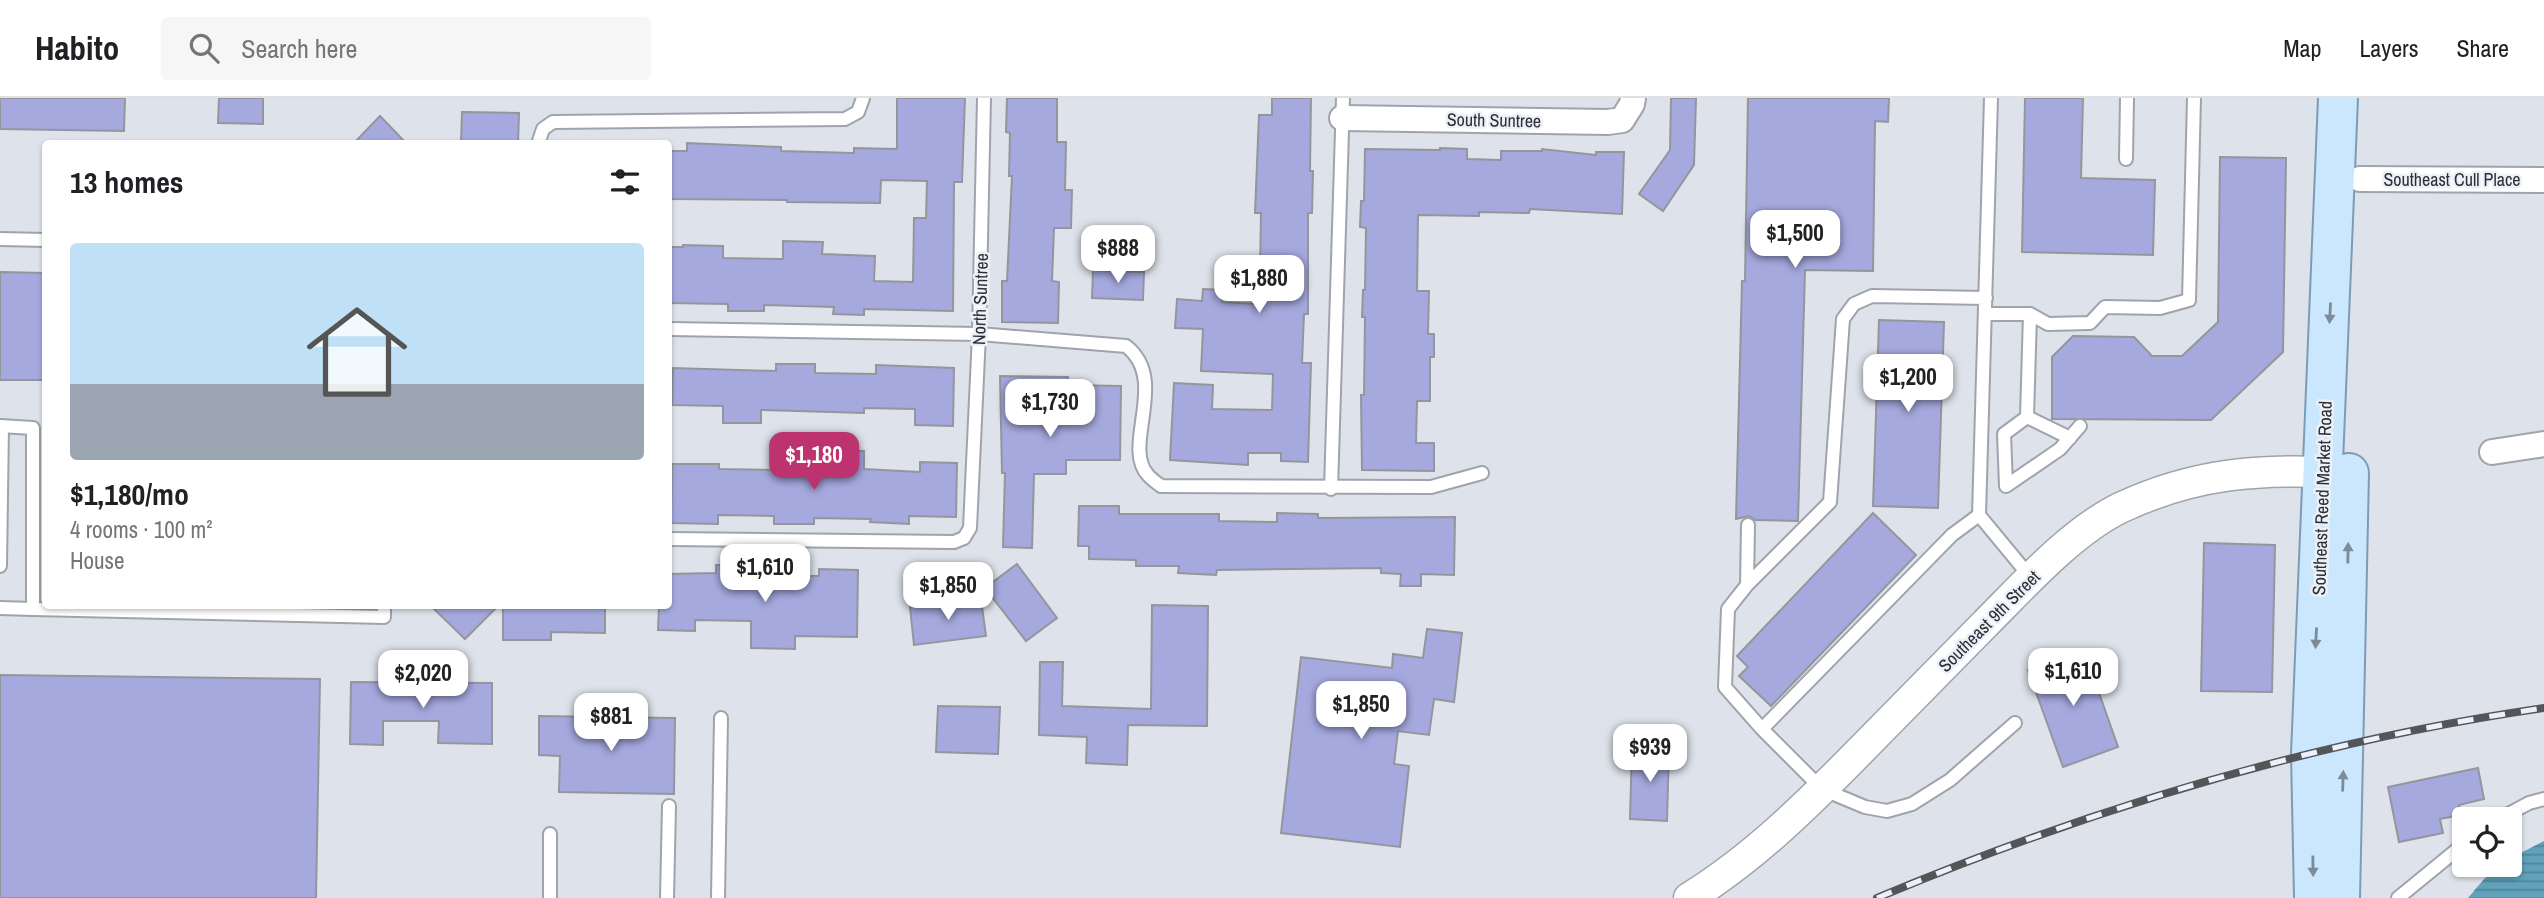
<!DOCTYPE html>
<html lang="en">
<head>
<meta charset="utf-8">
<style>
	body { margin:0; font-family:"Archivo Narrow",sans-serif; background:#f6f6f6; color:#202124; height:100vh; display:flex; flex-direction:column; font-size:26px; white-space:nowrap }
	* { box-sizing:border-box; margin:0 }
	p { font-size:23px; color:#757577 }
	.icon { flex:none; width:38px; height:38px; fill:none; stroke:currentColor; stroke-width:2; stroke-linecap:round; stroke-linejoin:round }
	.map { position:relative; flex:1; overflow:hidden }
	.details { position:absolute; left:42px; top:42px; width:630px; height:469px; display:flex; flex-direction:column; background:#fff; border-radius:7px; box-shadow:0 2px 5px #0004 }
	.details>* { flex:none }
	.controls { position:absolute; left:2452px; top:709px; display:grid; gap:14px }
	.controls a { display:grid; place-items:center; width:70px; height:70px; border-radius:7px; background:#fff; box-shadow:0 2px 5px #0004; font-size:35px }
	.price { position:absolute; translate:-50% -60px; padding:0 16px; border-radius:14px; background:#fff; color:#222; font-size:23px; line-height:46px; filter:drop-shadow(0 2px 4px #0008) }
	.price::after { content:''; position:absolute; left:50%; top:42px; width:21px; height:16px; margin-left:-10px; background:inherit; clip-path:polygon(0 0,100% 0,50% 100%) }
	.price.active { background:#bc336f; color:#fff }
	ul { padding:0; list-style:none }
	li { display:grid; align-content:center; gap:14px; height:371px; padding:0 28px }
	li span { display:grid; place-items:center; height:217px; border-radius:7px; color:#555 }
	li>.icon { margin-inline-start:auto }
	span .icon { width:126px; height:126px; fill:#fffc; stroke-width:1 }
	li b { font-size:30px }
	h2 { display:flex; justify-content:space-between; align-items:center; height:84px; padding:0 28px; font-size:30px }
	header { display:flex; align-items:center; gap:42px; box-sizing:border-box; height:98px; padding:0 35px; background:#fff; border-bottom:2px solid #e0e0e0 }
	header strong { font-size:33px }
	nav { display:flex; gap:38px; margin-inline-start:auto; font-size:24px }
	.search { width:490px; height:63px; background:#f6f6f6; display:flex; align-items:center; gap:18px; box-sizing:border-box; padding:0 24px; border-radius:7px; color:#757577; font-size:26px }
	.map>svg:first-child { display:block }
	.water { fill:url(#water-rules) }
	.building { fill:#a5a9de; stroke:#94959d; stroke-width:2 }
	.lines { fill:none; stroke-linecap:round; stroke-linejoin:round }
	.service-casing { stroke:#9fa3ab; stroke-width:16 }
	.minor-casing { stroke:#9fa3ab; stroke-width:28 }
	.tertiary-casing { stroke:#9fa3ab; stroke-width:33 }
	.primary-casing { stroke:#7c9cb6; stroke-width:42 }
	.service { stroke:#fff; stroke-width:12 }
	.minor { stroke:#fff; stroke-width:24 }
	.tertiary { stroke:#fff; stroke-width:30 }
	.primary { stroke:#cae7fe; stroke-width:38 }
	.rail-casing { stroke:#535559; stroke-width:8 }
	.rail { stroke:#ecf0f8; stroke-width:5; stroke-dasharray:16; stroke-linecap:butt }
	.oneway { fill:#7c8b98 }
	.labels { text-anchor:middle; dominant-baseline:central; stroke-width:5; stroke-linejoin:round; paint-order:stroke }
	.street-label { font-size:18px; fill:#2d2f32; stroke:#ecf0f8 }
</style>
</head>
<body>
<header>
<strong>Habito</strong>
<div class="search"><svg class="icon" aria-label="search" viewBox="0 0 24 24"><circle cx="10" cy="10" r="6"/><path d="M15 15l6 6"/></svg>Search here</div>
<nav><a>Map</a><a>Layers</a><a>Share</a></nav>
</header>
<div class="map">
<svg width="2544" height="800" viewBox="0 0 2544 800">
	<defs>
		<pattern id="water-rules" width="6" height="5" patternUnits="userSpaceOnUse" patternTransform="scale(1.75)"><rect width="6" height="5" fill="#60a2ba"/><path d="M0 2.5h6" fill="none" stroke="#508498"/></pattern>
	</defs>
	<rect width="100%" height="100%" fill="#dee3eb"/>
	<path class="water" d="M 2544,743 L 2544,800 L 2468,800 C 2478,789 2493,766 2510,766 L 2511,760 Z"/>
	<path class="building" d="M 0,0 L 125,0 L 124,33 L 0,31 Z
		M 219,0 L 263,0 L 263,26 L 218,25 Z
		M 897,0 L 965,0 L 962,84 L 954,84 L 953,213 L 864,211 L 864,217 L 833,216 L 834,209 L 764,207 L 764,213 L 728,213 L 728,206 L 668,205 L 668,149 L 683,149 L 683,147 L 723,148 L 723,160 L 783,161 L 783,143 L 823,144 L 822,156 L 875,158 L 874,183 L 913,184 L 914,120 L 926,120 L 927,83 L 881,82 L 880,105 L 787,104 L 787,102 L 668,101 L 668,53 L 687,53 L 687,45 L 781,49 L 781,53 L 854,55 L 854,50 L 897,51 Z
		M 1007,0 L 1057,0 L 1057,44 L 1066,44 L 1065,92 L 1072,92 L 1071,130 L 1054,130 L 1052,183 L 1059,184 L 1058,225 L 1002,224 L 1002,183 L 1007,183 L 1012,78 L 1009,78 L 1010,35 L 1006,34 Z
		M 1272,0 L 1311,0 L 1310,73 L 1313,73 L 1312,115 L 1308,115 L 1308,216 L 1304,216 L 1302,265 L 1311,265 L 1308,364 L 1281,363 L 1281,355 L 1248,355 L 1248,367 L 1170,362 L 1174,285 L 1213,287 L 1212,311 L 1272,312 L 1273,276 L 1201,273 L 1203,231 L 1175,230 L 1177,201 L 1202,203 L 1203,191 L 1223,192 L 1222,204 L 1256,206 L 1257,176 L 1260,176 L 1261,115 L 1255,115 L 1259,17 L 1272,17 Z
		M 1671,0 L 1696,0 L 1694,67 L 1663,113 L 1639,96 L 1670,52 Z
		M 1748,0 L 1889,0 L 1888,24 L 1875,23 L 1873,173 L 1805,172 L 1798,423 L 1755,422 L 1749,418 L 1736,421 L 1742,183 L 1745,183 Z
		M 2025,0 L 2083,0 L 2081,80 L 2155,82 L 2153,157 L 2022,154 Z
		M 462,14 L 519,15 L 518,46 L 461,46 Z
		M 380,18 L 407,46 L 353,46 Z
		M 1440,50 L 1467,51 L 1467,61 L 1501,62 L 1501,53 L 1542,53 L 1542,51 L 1596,57 L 1596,54 L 1624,54 L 1622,116 L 1530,111 L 1529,115 L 1479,114 L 1479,118 L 1418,117 L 1417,193 L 1429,193 L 1428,236 L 1434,236 L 1434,259 L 1430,259 L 1430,303 L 1417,303 L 1416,345 L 1434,345 L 1434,373 L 1362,372 L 1361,297 L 1364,297 L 1365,219 L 1362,219 L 1363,192 L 1365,192 L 1366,130 L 1360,129 L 1361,103 L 1364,103 L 1365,51 L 1440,52 Z
		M 2220,59 L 2286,60 L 2283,254 L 2211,322 L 2052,321 L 2052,259 L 2073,238 L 2134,239 L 2152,258 L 2182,258 L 2218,224 Z
		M 1093,172 L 1144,174 L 1143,202 L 1092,200 Z
		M 0,174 L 46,175 L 46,282 L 0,282 Z
		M 1879,222 L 1944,224 L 1938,410 L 1873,408 Z
		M 776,266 L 815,266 L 815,275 L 876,276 L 876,267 L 954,270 L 953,328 L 915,327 L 915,311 L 864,310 L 864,315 L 761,312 L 761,325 L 723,325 L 723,308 L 672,307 L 673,270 L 776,273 Z
		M 1000,278 L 1068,279 L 1068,287 L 1121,288 L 1120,362 L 1066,362 L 1066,376 L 1034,376 L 1032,450 L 1003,449 L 1005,375 L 1002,375 Z
		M 824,352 L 864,353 L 864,371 L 920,374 L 920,364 L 957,365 L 956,419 L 909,418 L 909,426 L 870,424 L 871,421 L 814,420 L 814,426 L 774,426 L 774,418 L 718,417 L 718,426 L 671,425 L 672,366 L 719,366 L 719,371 L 775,372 L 775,366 L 823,367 Z
		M 1079,408 L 1119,408 L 1119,416 L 1219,416 L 1219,423 L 1277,424 L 1277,415 L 1318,416 L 1318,420 L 1455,419 L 1454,477 L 1421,476 L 1421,488 L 1400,488 L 1401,476 L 1381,475 L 1381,470 L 1217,472 L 1216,477 L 1178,475 L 1179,468 L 1136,468 L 1136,462 L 1089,461 L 1089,448 L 1078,448 Z
		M 1873,415 L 1916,457 L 1771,608 L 1739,578 L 1748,569 L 1737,558 Z
		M 2204,445 L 2275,447 L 2272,594 L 2201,593 Z
		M 1017,466 L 1057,520 L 1026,543 L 985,490 Z
		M 716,467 L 744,467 L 744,477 L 819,478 L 819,471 L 858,472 L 857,539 L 795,538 L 795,551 L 751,550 L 751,523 L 695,522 L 695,533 L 658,532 L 659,508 L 668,508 L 668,476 L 716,475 Z
		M 981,501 L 986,538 L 914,547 L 910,509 Z
		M 1152,507 L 1208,508 L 1207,628 L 1128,627 L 1127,667 L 1086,665 L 1087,639 L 1039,637 L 1040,564 L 1063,564 L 1062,608 L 1151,611 Z
		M 431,508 L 498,508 L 465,541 Z
		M 503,508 L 605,508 L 605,535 L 551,534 L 551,542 L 503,542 Z
		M 1427,531 L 1462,535 L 1454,604 L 1434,601 L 1429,637 L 1398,633 L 1394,666 L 1409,668 L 1400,749 L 1281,735 L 1301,559 L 1392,570 L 1393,556 L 1423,560 Z
		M 2084,552 L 2118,649 L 2063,669 L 2028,572 Z
		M 0,577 L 320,581 L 316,800 L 0,800 Z
		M 351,584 L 492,585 L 492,646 L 438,645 L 439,623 L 383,623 L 383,647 L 350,646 Z
		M 938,608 L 1000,609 L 998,656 L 936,654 Z
		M 539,618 L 675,620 L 674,696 L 559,694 L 560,658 L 539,657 Z
		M 1632,650 L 1669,651 L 1667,723 L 1630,721 Z
		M 2478,670 L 2484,701 L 2459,707 L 2461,717 L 2440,721 L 2443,735 L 2399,744 L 2388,689 Z"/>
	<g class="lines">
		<defs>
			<path id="service" d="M 1991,0 L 1979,417 L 2031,480
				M 538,46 L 543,31 L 553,24 L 845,21 L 858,14 L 863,0
				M 2126,61 L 2127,0
				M 0,141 L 46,142
				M 1985,216 L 2030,216
				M 668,231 L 979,236 L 1126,248 C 1170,282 1121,348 1148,377 C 1151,381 1157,385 1161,388 L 1431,389 L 1482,375
				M 2027,319 L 2070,340
				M 0,328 L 33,330 L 33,511 L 0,510
				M 2080,328 L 2060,351 L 2006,388 L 2004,336 L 2027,319 L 2030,216 L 2048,226 L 2090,225 L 2105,209 L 2160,210 L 2189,202 L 2194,0
				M 1331,391 L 1343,0
				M 1979,417 L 1952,437 L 1762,631 L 1822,691 L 1865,709 L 1887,713 L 1912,706 L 1950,682 L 2015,625
				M 668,441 L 954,444 L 964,440 L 970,430 L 979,236 L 984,0
				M 0,468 L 2,328
				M 1747,487 L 1748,427
				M 33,511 L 384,519 L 384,508
				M 1762,631 L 1725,589 L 1728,511 L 1747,487 L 1830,404 L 1843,221 L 1854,206 L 1872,198 L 1986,200
				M 2499,721 L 2529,705 L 2544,701
				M 550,800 L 550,736
				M 667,800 L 669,708
				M 718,800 L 721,620
				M 2398,800 L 2464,746"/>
			<path id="minor" d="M 1342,20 L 1608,24 L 1622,22 L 1632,6 L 1633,0
				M 2360,81 L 2544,82
				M 2492,354 L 2544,346"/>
			<path id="tertiary" d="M 1689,800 C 1754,760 1808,706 1861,652 C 1902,610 1943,569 1984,527 C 2022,489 2071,434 2120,410 C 2194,375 2262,370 2342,375"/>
			<path id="primary" d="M 2314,800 L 2311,656 L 2338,0
				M 2340,800 L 2349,375"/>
		</defs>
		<use href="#service" class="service-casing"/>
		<use href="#minor" class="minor-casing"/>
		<use href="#tertiary" class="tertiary-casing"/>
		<use href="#primary" class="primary-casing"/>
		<use href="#service" class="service"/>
		<use href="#minor" class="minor"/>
		<use href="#tertiary" class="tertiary"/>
		<use href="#primary" class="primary"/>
		<defs>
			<path id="rail" d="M 1877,800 C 2090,711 2314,643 2544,610"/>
		</defs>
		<use href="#rail" class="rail-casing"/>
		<use href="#rail" class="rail"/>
	</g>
	<defs><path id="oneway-solid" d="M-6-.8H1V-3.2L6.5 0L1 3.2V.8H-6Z" transform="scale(1.75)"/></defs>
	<g class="oneway">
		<use href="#oneway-solid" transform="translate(2330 215) rotate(93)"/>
		<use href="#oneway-solid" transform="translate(2348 455) rotate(-89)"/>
		<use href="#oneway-solid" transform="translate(2316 540) rotate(93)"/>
		<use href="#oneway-solid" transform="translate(2343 683) rotate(-88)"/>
		<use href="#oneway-solid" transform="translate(2313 768) rotate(89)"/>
	</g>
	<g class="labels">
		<g class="street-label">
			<text transform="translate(1494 22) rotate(1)">South Suntree</text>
			<text x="2452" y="81">Southeast Cull Place</text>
			<text transform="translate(980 201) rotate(-88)">North Suntree</text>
			<text transform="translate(2322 400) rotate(-88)">Southeast Reed Market Road</text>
			<text transform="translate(1989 523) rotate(-45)">Southeast 9th Street</text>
		</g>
	</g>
</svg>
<div class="controls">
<a><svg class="icon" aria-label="locate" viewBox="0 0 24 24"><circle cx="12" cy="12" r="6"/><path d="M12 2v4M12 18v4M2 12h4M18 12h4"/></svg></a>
</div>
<b class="price" style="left:1795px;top:172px">$1,500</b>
<b class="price" style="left:1118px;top:187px">$888</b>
<b class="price" style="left:1259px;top:217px">$1,880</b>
<b class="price" style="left:1908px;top:316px">$1,200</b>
<b class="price" style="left:1050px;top:341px">$1,730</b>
<b class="price active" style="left:814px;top:394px">$1,180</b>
<b class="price" style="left:765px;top:506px">$1,610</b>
<b class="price" style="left:948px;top:524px">$1,850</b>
<b class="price" style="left:2073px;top:610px">$1,610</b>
<b class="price" style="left:423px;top:612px">$2,020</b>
<b class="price" style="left:1361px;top:643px">$1,850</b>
<b class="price" style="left:611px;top:655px">$881</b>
<b class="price" style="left:1650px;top:686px">$939</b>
<section class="details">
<h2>13 homes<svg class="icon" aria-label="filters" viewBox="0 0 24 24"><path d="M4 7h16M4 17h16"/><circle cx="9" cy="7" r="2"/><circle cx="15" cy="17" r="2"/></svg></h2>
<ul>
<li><span style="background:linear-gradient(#bfe0f5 65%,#9aa5b1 0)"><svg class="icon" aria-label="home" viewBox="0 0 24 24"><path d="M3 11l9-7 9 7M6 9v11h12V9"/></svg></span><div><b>$1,180/mo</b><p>4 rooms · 100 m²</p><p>House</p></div></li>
</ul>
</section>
</div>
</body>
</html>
